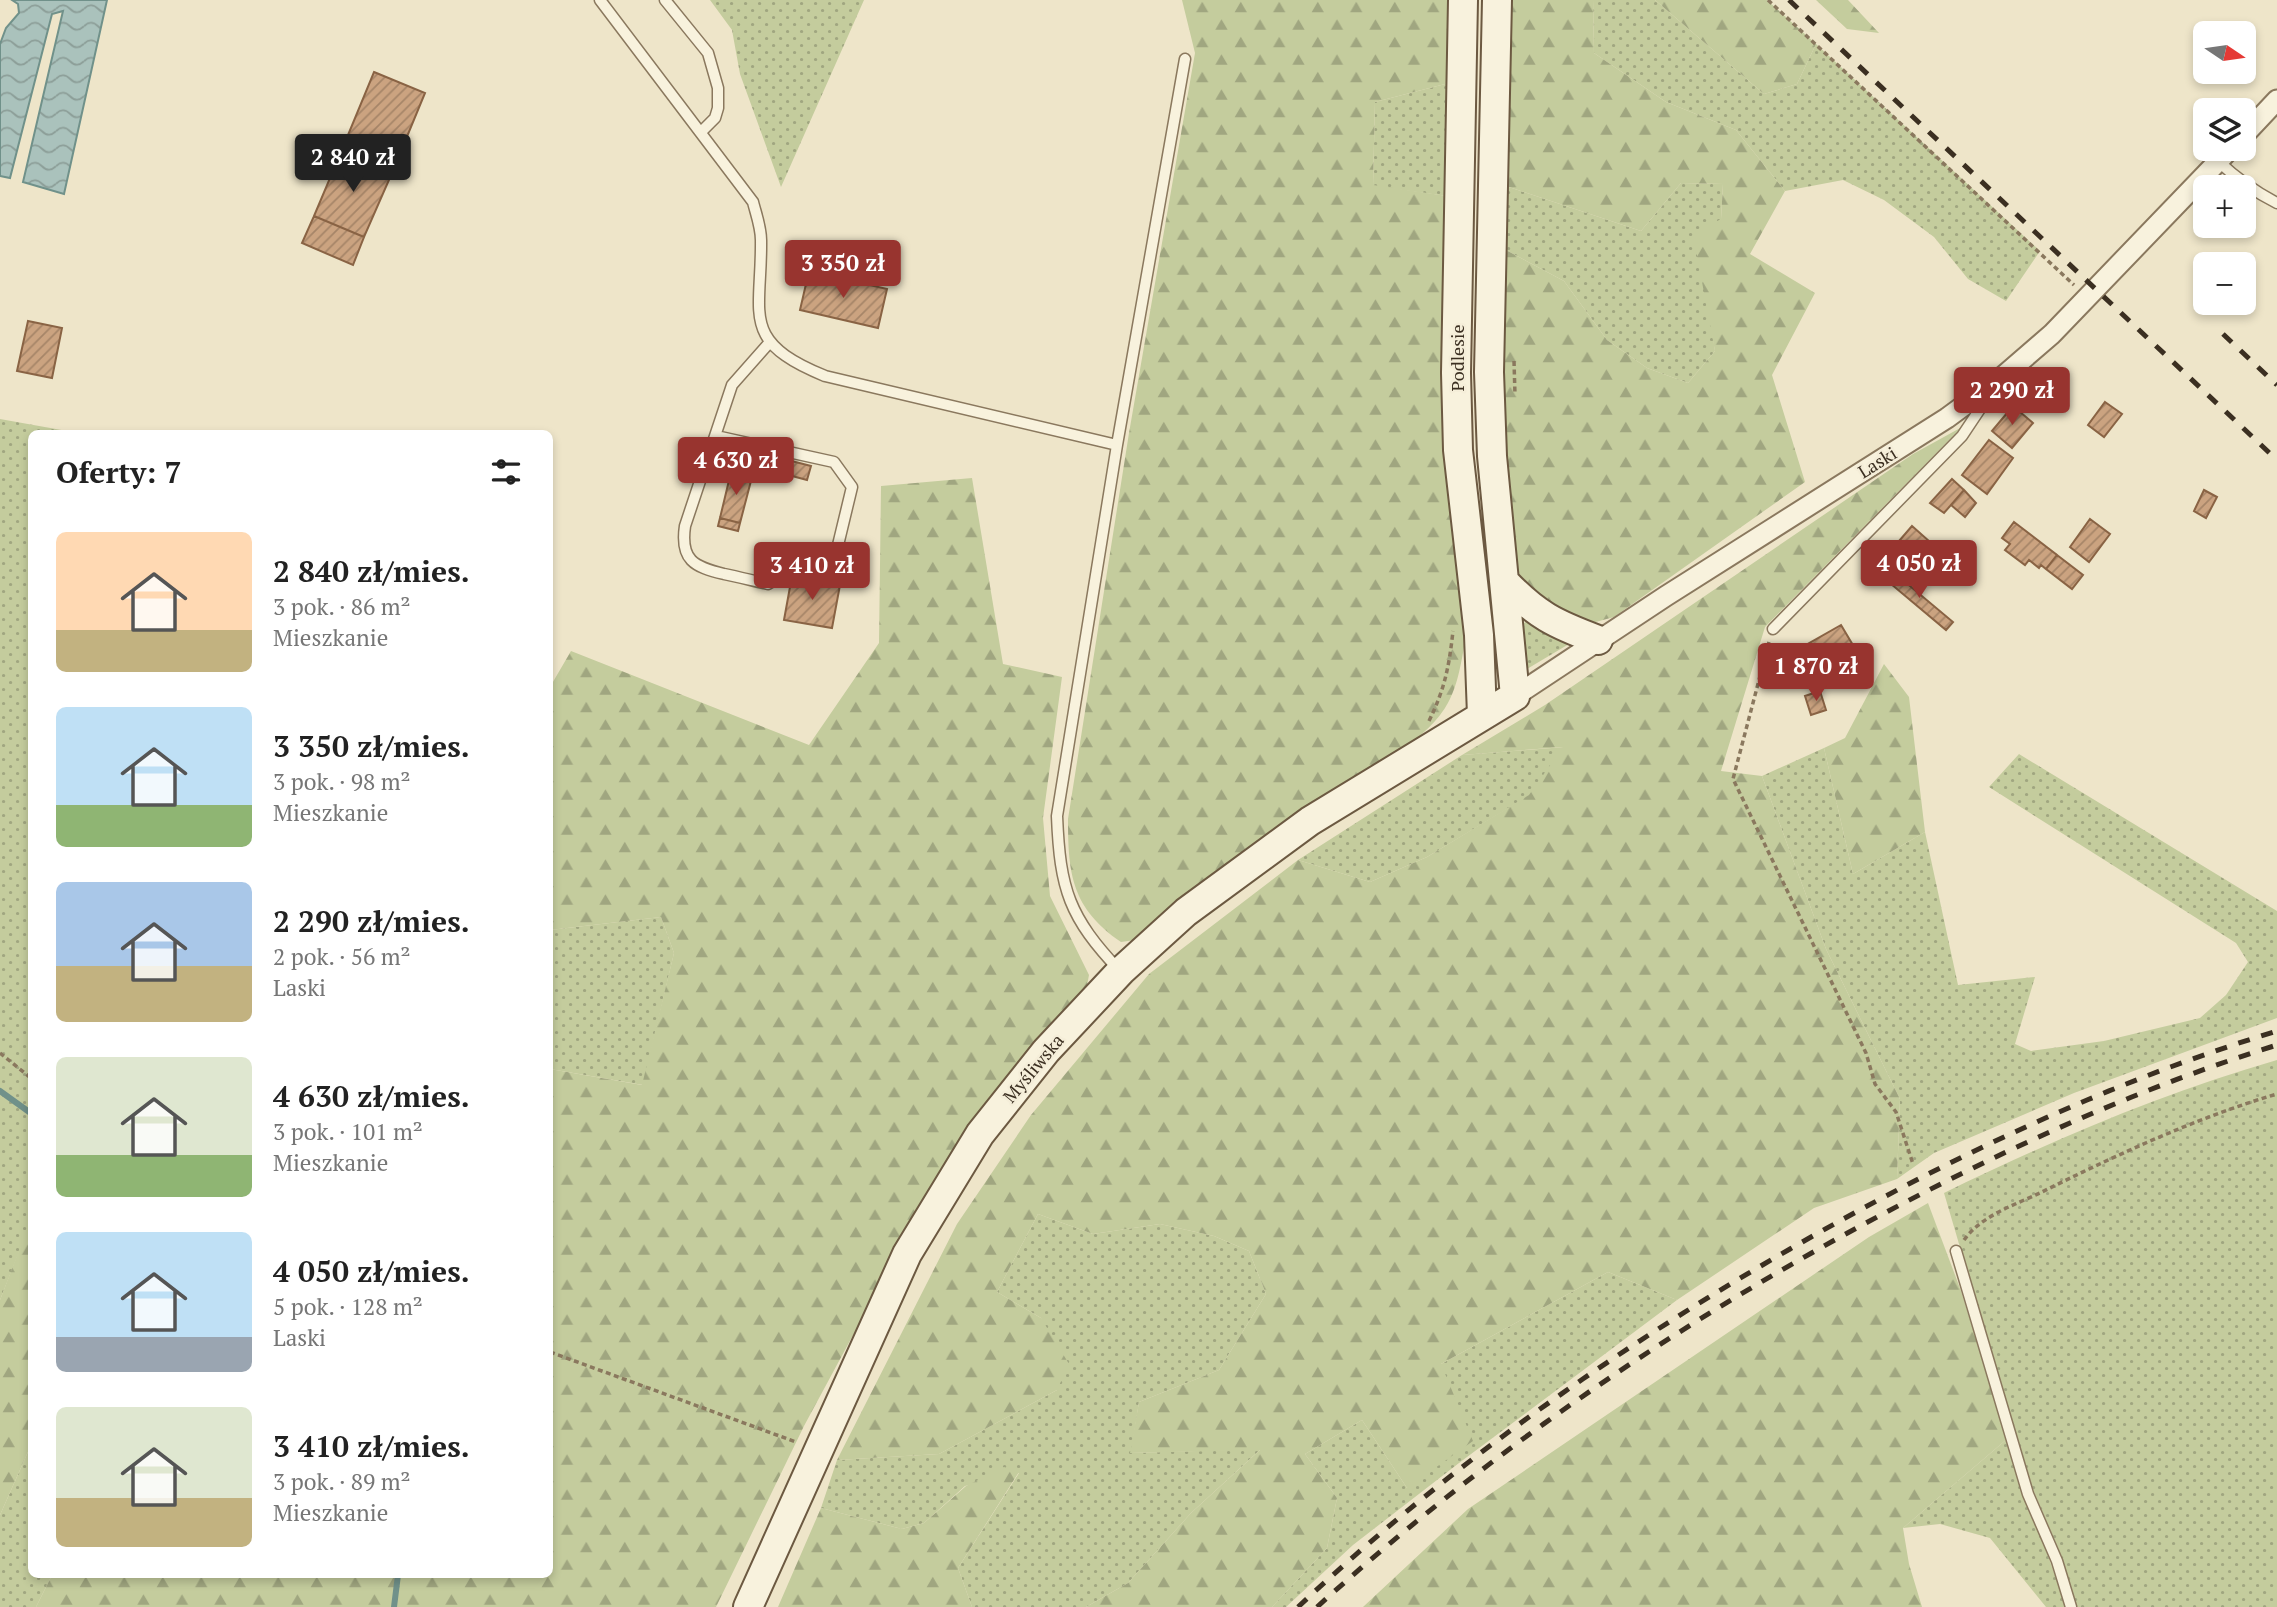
<!DOCTYPE html>
<html lang="pl">
<head>
<meta charset="utf-8">
<style>
	body { margin:0; font-family:"PT Serif",serif; background:#f2f2f2; color:#222; height:100vh; display:flex; flex-direction:column; font-size:26px; white-space:nowrap }
	* { box-sizing:border-box; margin:0 }
	p { font-size:23px; color:#767676 }
	.icon { flex:none; width:38px; height:38px; fill:none; stroke:currentColor; stroke-width:2; stroke-linecap:round; stroke-linejoin:round }
	.map { position:relative; flex:1; overflow:hidden }
	.side { position:absolute; left:28px; top:430px; width:525px; height:1148px; display:flex; flex-direction:column; background:#fff; border-radius:10px; box-shadow:0 4px 10px #0003 }
	.side>* { flex:none }
	.needle { width:46px; rotate:103deg }
	.tools { position:absolute; left:2193px; top:21px; display:grid; gap:14px }
	.tools a { display:grid; place-items:center; width:63px; height:63px; border-radius:10px; background:#fff; box-shadow:0 4px 10px #0003; font-size:35px }
	.price { position:absolute; translate:-50% -60px; padding:0 16px; border-radius:7px; background:#98342f; color:#fff; font-size:23px; line-height:46px; filter:drop-shadow(0 2px 4px #0008) }
	.price::after { content:''; position:absolute; left:50%; top:42px; width:21px; height:16px; margin-left:-10px; background:inherit; clip-path:polygon(0 0,100% 0,50% 100%) }
	.price.active { background:#222; color:#fff }
	ul { padding:0; list-style:none }
	li { display:flex; align-items:center; gap:21px; height:175px; padding:0 28px }
	li span { display:grid; place-items:center; flex:none; width:196px; height:140px; border-radius:10px; color:#555 }
	li>.icon { margin-inline-start:auto }
	span .icon { width:84px; height:84px; fill:#fffc; stroke-width:1 }
	li b { font-size:30px }
	h2 { display:flex; justify-content:space-between; align-items:center; height:84px; padding:0 28px; font-size:30px }
	.map>svg:first-child { display:block }
	.grass { fill:url(#grass-dots) }
	.forest { fill:url(#forest-firs) }
	.water { fill:url(#water-waves); stroke:#70918a; stroke-width:2 }
	.lines { fill:none; stroke-linecap:round; stroke-linejoin:round }
	.stream { stroke:#70918a; stroke-width:6 }
	.building { fill:url(#building-hatch); stroke:#896344; stroke-width:2 }
	.lane-casing { stroke:#8a785e; stroke-width:13 }
	.street-casing { stroke:#8a785e; stroke-width:23 }
	.secondary-casing { stroke:#6c5941; stroke-width:32 }
	.path { stroke:#8a785e; stroke-width:3.5; stroke-dasharray:5 3.5; stroke-linecap:butt }
	.lane { stroke:#f8f2dd; stroke-width:10 }
	.street { stroke:#f8f2dd; stroke-width:19 }
	.secondary { stroke:#f8f2dd; stroke-width:28 }
	.rail { stroke:#3b2f21; stroke-width:5; stroke-dasharray:12 12; stroke-linecap:butt }
	.labels { text-anchor:middle; dominant-baseline:central; stroke-width:5; stroke-linejoin:round; paint-order:stroke }
	.street-label { font-size:18px; fill:#3b2f21; stroke:#f5eed9 }
</style>
</head>
<body>
<div class="map">
<svg width="2277" height="1607" viewBox="0 0 2277 1607">
	<defs>
		<pattern id="grass-dots" width="8" height="8" patternUnits="userSpaceOnUse" patternTransform="scale(1.75)"><rect width="8" height="8" fill="#c4cc9d"/><path d="M2 2h.1M6 6h.1" fill="none" stroke="#a0a680" stroke-width="1.8" stroke-linecap="round"/></pattern>
		<pattern id="forest-firs" width="22" height="20" patternUnits="userSpaceOnUse" patternTransform="scale(1.75)"><rect width="22" height="20" fill="#c4cc9d"/><path d="M5 1l3.5 6h-7zM16 11l3.5 6h-7z" fill="#a0a680"/></pattern>
		<pattern id="water-waves" width="16" height="10" patternUnits="userSpaceOnUse" patternTransform="scale(1.75)"><rect width="16" height="10" fill="#aac2bc"/><path d="M0 5q4-4 8 0t8 0" fill="none" stroke="#8c9e98"/></pattern>
		<pattern id="building-hatch" width="6" height="6" patternUnits="userSpaceOnUse" patternTransform="scale(1.75)"><rect width="6" height="6" fill="#cba380"/><path d="M-1 1l2-2M0 6l6-6M5 7l2-2" fill="none" stroke="#a68568"/></pattern>
	</defs>
	<rect width="100%" height="100%" fill="#eee5c9"/>
	<path class="grass" d="M 710,0 L 864,0 L 781,187 L 740,74 L 732,30 Z
		M 1593,0 L 1655,0 L 1764,94 L 1797,84 L 1816,44 L 2040,251 L 2006,301 L 1968,279 L 1934,237 L 1884,200 L 1843,180 L 1785,191 L 1736,130 L 1666,102 L 1594,53 Z
		M 1449,83 L 1447,196 L 1373,186 L 1375,102 Z
		M 1681,183 L 1723,184 L 1721,219 L 1708,303 L 1715,351 L 1688,383 L 1647,368 L 1607,340 L 1564,281 L 1504,249 L 1506,186 L 1641,231 Z
		M 0,419 L 67,431 L 67,434 L 32,434 L 32,1219 L 0,1300 Z
		M 1529,619 L 1574,641 L 1527,669 L 1523,624 Z
		M 1564,747 L 1530,795 L 1427,857 L 1370,882 L 1298,860 L 1462,755 Z
		M 1824,748 L 1853,874 L 1925,832 L 1958,985 L 2035,977 L 2015,1044 L 2031,1051 L 2104,1041 L 2200,1018 L 2226,995 L 2248,962 L 2236,943 L 1989,787 L 2019,754 L 2277,911 L 2277,1018 L 2074,1093 L 1934,1153 L 1897,1179 L 1900,1099 L 1826,949 L 1762,776 Z
		M 661,917 L 674,953 L 643,1085 L 550,1069 L 550,930 Z
		M 2277,1060 L 2277,1607 L 2076,1607 L 2061,1555 L 2028,1478 L 1944,1193 C 2051,1141 2162,1093 2277,1060 Z
		M 1038,1214 L 1093,1234 L 1160,1224 L 1214,1236 L 1249,1251 L 1266,1294 L 1219,1370 L 1139,1402 L 1131,1453 L 1261,1449 L 1191,1513 L 1128,1583 L 1086,1607 L 972,1607 L 958,1568 L 1019,1473 L 965,1486 L 924,1523 L 902,1529 L 821,1508 L 837,1460 L 939,1454 L 1057,1390 L 1041,1318 L 997,1292 Z
		M 1608,1272 L 1677,1300 L 1459,1463 L 1353,1545 L 1286,1607 L 1272,1607 L 1327,1548 L 1337,1498 L 1305,1454 L 1362,1420 L 1407,1488 L 1441,1364 Z
		M 2007,1439 L 2066,1607 L 2046,1607 L 1990,1538 L 1940,1524 L 1903,1528 Z
		M 31,1445 L 32,1575 L 52,1575 L 36,1607 L 0,1607 L 0,1515 Z"/>
	<path class="forest" d="M 1182,0 L 1451,0 L 1449,83 L 1375,102 L 1373,185 L 1447,196 L 1464,647 C 1454,707 1444,716 1398,755 L 1135,940 L 1121,942 C 1072,908 1068,875 1068,819 L 1129,433 L 1195,53 Z
		M 1506,0 L 1593,0 L 1594,53 L 1666,102 L 1736,130 L 1785,191 L 1750,254 L 1815,293 L 1772,375 L 1805,482 L 1614,617 L 1592,623 L 1567,619 L 1516,576 L 1504,486 L 1504,249 L 1564,281 L 1607,340 L 1647,368 L 1688,383 L 1715,351 L 1693,234 L 1721,219 L 1723,184 L 1681,183 L 1641,231 L 1506,186 Z
		M 1655,0 L 1767,0 L 1816,44 L 1797,84 L 1764,94 Z
		M 1816,0 L 1848,0 L 1879,33 L 1847,29 Z
		M 1962,427 L 1765,627 L 1721,771 L 1762,776 L 1826,949 L 1900,1099 L 1897,1179 L 1814,1208 L 1677,1300 L 1608,1272 L 1441,1364 L 1473,1441 L 1407,1488 L 1362,1420 L 1305,1454 L 1337,1498 L 1327,1548 L 1272,1607 L 1086,1607 L 1128,1583 L 1191,1513 L 1260,1450 L 1130,1453 L 1139,1402 L 1219,1370 L 1266,1294 L 1249,1251 L 1214,1236 L 1160,1224 L 1093,1234 L 1038,1214 L 997,1292 L 1041,1318 L 1069,1364 L 1057,1390 L 939,1454 L 837,1460 L 957,1224 L 1031,1115 L 1149,974 L 1298,860 L 1370,882 L 1427,857 L 1529,795 L 1563,747 L 1462,755 L 1545,705 L 1913,454 Z
		M 972,478 L 1003,664 L 1062,677 L 1043,818 L 1050,896 L 1089,975 L 1086,991 L 928,1196 L 804,1426 L 716,1607 L 36,1607 L 52,1575 L 550,1575 L 550,1069 L 642,1085 L 674,953 L 661,917 L 550,930 L 550,687 L 571,651 L 809,745 L 879,643 L 881,486 Z
		M 1884,664 L 1909,697 L 1925,832 L 1853,874 L 1824,748 L 1845,738 Z
		M 1928,1203 L 1961,1291 L 2007,1439 L 1903,1528 L 1909,1564 L 1922,1607 L 1363,1607 L 1468,1509 L 1869,1237 Z
		M 31,1219 L 31,1445 L 0,1515 L 0,1300 Z
		M 1004,1467 L 1019,1472 L 958,1568 L 972,1607 L 778,1607 L 821,1508 L 902,1529 L 924,1523 L 966,1486 Z"/>
	<path class="water" d="M 12,0 L 107,0 L 64,194 L 23,182 L 63,11 L 52,14 L 10,178 L 0,176 L 0,44 L 6,28 L 19,13 L 18,4 Z"/>
	<g class="lines">
		<path class="stream" d="M 0,1091 L 32,1114
			M 394,1607 L 398,1575"/>
	</g>
	<path class="building" d="M 374,72 L 425,93 L 392,173 L 341,152 Z
		M 341,152 L 392,173 L 364,237 L 314,216 Z
		M 314,216 L 364,237 L 353,265 L 302,243 Z
		M 809,271 L 887,289 L 878,328 L 800,310 Z
		M 28,321 L 62,328 L 52,378 L 17,371 Z
		M 2105,402 L 2122,414 L 2104,437 L 2088,425 Z
		M 2013,406 L 2033,423 L 2012,448 L 1992,431 Z
		M 1989,440 L 2013,458 L 1987,494 L 1962,475 Z
		M 780,458 L 811,466 L 807,480 L 777,472 Z
		M 731,472 L 752,477 L 740,523 L 720,518 Z
		M 1952,479 L 1964,490 L 1944,513 L 1930,503 Z
		M 1964,490 L 1976,503 L 1965,517 L 1951,505 Z
		M 2204,490 L 2217,497 L 2206,518 L 2194,511 Z
		M 720,518 L 740,523 L 738,531 L 718,526 Z
		M 2090,519 L 2110,534 L 2089,562 L 2070,547 Z
		M 2014,522 L 2057,555 L 2046,569 L 2041,565 L 2039,568 L 2029,560 L 2025,565 L 2005,550 L 2010,544 L 2002,538 Z
		M 1912,526 L 1929,541 L 1905,570 L 1887,555 Z
		M 2057,555 L 2083,575 L 2072,589 L 2046,569 Z
		M 1892,571 L 1953,622 L 1946,630 L 1885,579 Z
		M 792,576 L 840,585 L 832,628 L 784,620 Z
		M 1841,625 L 1857,652 L 1814,676 L 1799,649 Z
		M 1820,691 L 1826,710 L 1811,715 L 1805,696 Z"/>
	<g class="lines">
		<defs>
			<path id="lane" d="M 600,0 L 753,202 C 756,214 761,227 761,240 C 762,315 739,341 825,376 L 1117,445 L 1057,816 C 1060,890 1069,917 1120,971
				M 665,0 L 708,53 L 718,88 L 718,108 L 715,118 L 701,132
				M 2218,161 C 2236,178 2255,192 2277,203
				M 716,436 L 834,462 L 852,487 L 832,570 L 793,569 L 768,584 C 754,581 739,577 724,574 C 694,567 680,560 685,526 L 732,385 L 770,342
				M 1117,445 L 1185,59
				M 1773,629 L 1962,436 L 1992,391
				M 1956,1251 L 2028,1494 L 2057,1561 L 2071,1607"/>
			<path id="street" d="M 2244,135 L 2277,100
				M 1515,696 L 1666,596 L 1947,418 L 2000,379 L 2052,334 L 2230,149"/>
			<path id="secondary" d="M 1463,0 L 1456,373 L 1458,450 L 1479,635 L 1482,715
				M 1504,581 C 1536,615 1555,624 1598,640
				M 748,1607 L 907,1254 L 980,1134 L 1046,1051 L 1121,971 L 1186,912 L 1310,821 L 1515,696 L 1492,456 L 1489,372 L 1497,0"/>
		</defs>
		<use href="#lane" class="lane-casing"/>
		<use href="#street" class="street-casing"/>
		<use href="#secondary" class="secondary-casing"/>
		<path class="path" d="M 1768,0 L 2074,285
			M 1514,361 L 1515,395
			M 1769,642 L 1733,779 L 1866,1053 L 1875,1084 L 1896,1112 L 1913,1164
			M 1429,721 C 1445,688 1449,667 1453,631
			M 0,1053 L 32,1079
			M 1964,1240 C 1981,1216 2014,1205 2040,1193 C 2114,1156 2198,1117 2277,1094
			M 550,1352 L 796,1442"/>
		<use href="#lane" class="lane"/>
		<use href="#street" class="street"/>
		<use href="#secondary" class="secondary"/>
		<path class="rail" d="M 1789,0 L 2277,460
			M 2223,334 L 2277,385
			M 1298,1607 C 1446,1468 1614,1350 1790,1249 C 1945,1160 2106,1083 2277,1031
			M 1317,1607 C 1487,1453 1676,1324 1879,1216 C 2007,1148 2139,1088 2277,1045"/>
	</g>
	<g class="labels">
		<g class="street-label">
			<text transform="translate(1457 358) rotate(-90)">Podlesie</text>
			<text transform="translate(1877 462) rotate(-32)">Laski</text>
			<text transform="translate(1033 1068) rotate(-50)">Myśliwska</text>
		</g>
	</g>
</svg>
<div class="tools">
<a><svg class="needle" viewBox="-14 -14 28 28"><path d="M0-13l5 13h-10z" fill="#e53935"/><path d="M0 13l5-13h-10z" fill="#767676"/></svg></a>
<a><svg class="icon" aria-label="layers" viewBox="0 0 24 24"><path d="M12 4l9 5-9 5-9-5zM3 14l9 5 9-5"/></svg></a>
<a>+</a>
<a>−</a>
</div>
<b class="price active" style="left:353px;top:194px">2 840 zł</b>
<b class="price" style="left:843px;top:300px">3 350 zł</b>
<b class="price" style="left:2012px;top:427px">2 290 zł</b>
<b class="price" style="left:736px;top:497px">4 630 zł</b>
<b class="price" style="left:1919px;top:600px">4 050 zł</b>
<b class="price" style="left:812px;top:602px">3 410 zł</b>
<b class="price" style="left:1816px;top:703px">1 870 zł</b>
<section class="side">
<h2>Oferty: 7<svg class="icon" aria-label="filters" viewBox="0 0 24 24"><path d="M4 7h16M4 17h16"/><circle cx="9" cy="7" r="2"/><circle cx="15" cy="17" r="2"/></svg></h2>
<ul>
<li><span style="background:linear-gradient(#ffd9b3 70%,#c2b280 0)"><svg class="icon" aria-label="home" viewBox="0 0 24 24"><path d="M3 11l9-7 9 7M6 9v11h12V9"/></svg></span><div><b>2 840 zł/mies.</b><p>3 pok. · 86 m²</p><p>Mieszkanie</p></div></li>
<li><span style="background:linear-gradient(#bfe0f5 70%,#8fb573 0)"><svg class="icon" aria-label="home" viewBox="0 0 24 24"><path d="M3 11l9-7 9 7M6 9v11h12V9"/></svg></span><div><b>3 350 zł/mies.</b><p>3 pok. · 98 m²</p><p>Mieszkanie</p></div></li>
<li><span style="background:linear-gradient(#a9c7e8 60%,#c2b280 0)"><svg class="icon" aria-label="home" viewBox="0 0 24 24"><path d="M3 11l9-7 9 7M6 9v11h12V9"/></svg></span><div><b>2 290 zł/mies.</b><p>2 pok. · 56 m²</p><p>Laski</p></div></li>
<li><span style="background:linear-gradient(#dfe7d0 70%,#8fb573 0)"><svg class="icon" aria-label="home" viewBox="0 0 24 24"><path d="M3 11l9-7 9 7M6 9v11h12V9"/></svg></span><div><b>4 630 zł/mies.</b><p>3 pok. · 101 m²</p><p>Mieszkanie</p></div></li>
<li><span style="background:linear-gradient(#bfe0f5 75%,#9aa5b1 0)"><svg class="icon" aria-label="home" viewBox="0 0 24 24"><path d="M3 11l9-7 9 7M6 9v11h12V9"/></svg></span><div><b>4 050 zł/mies.</b><p>5 pok. · 128 m²</p><p>Laski</p></div></li>
<li><span style="background:linear-gradient(#dfe7d0 65%,#c2b280 0)"><svg class="icon" aria-label="home" viewBox="0 0 24 24"><path d="M3 11l9-7 9 7M6 9v11h12V9"/></svg></span><div><b>3 410 zł/mies.</b><p>3 pok. · 89 m²</p><p>Mieszkanie</p></div></li>
</ul>
</section>
</div>
</body>
</html>
